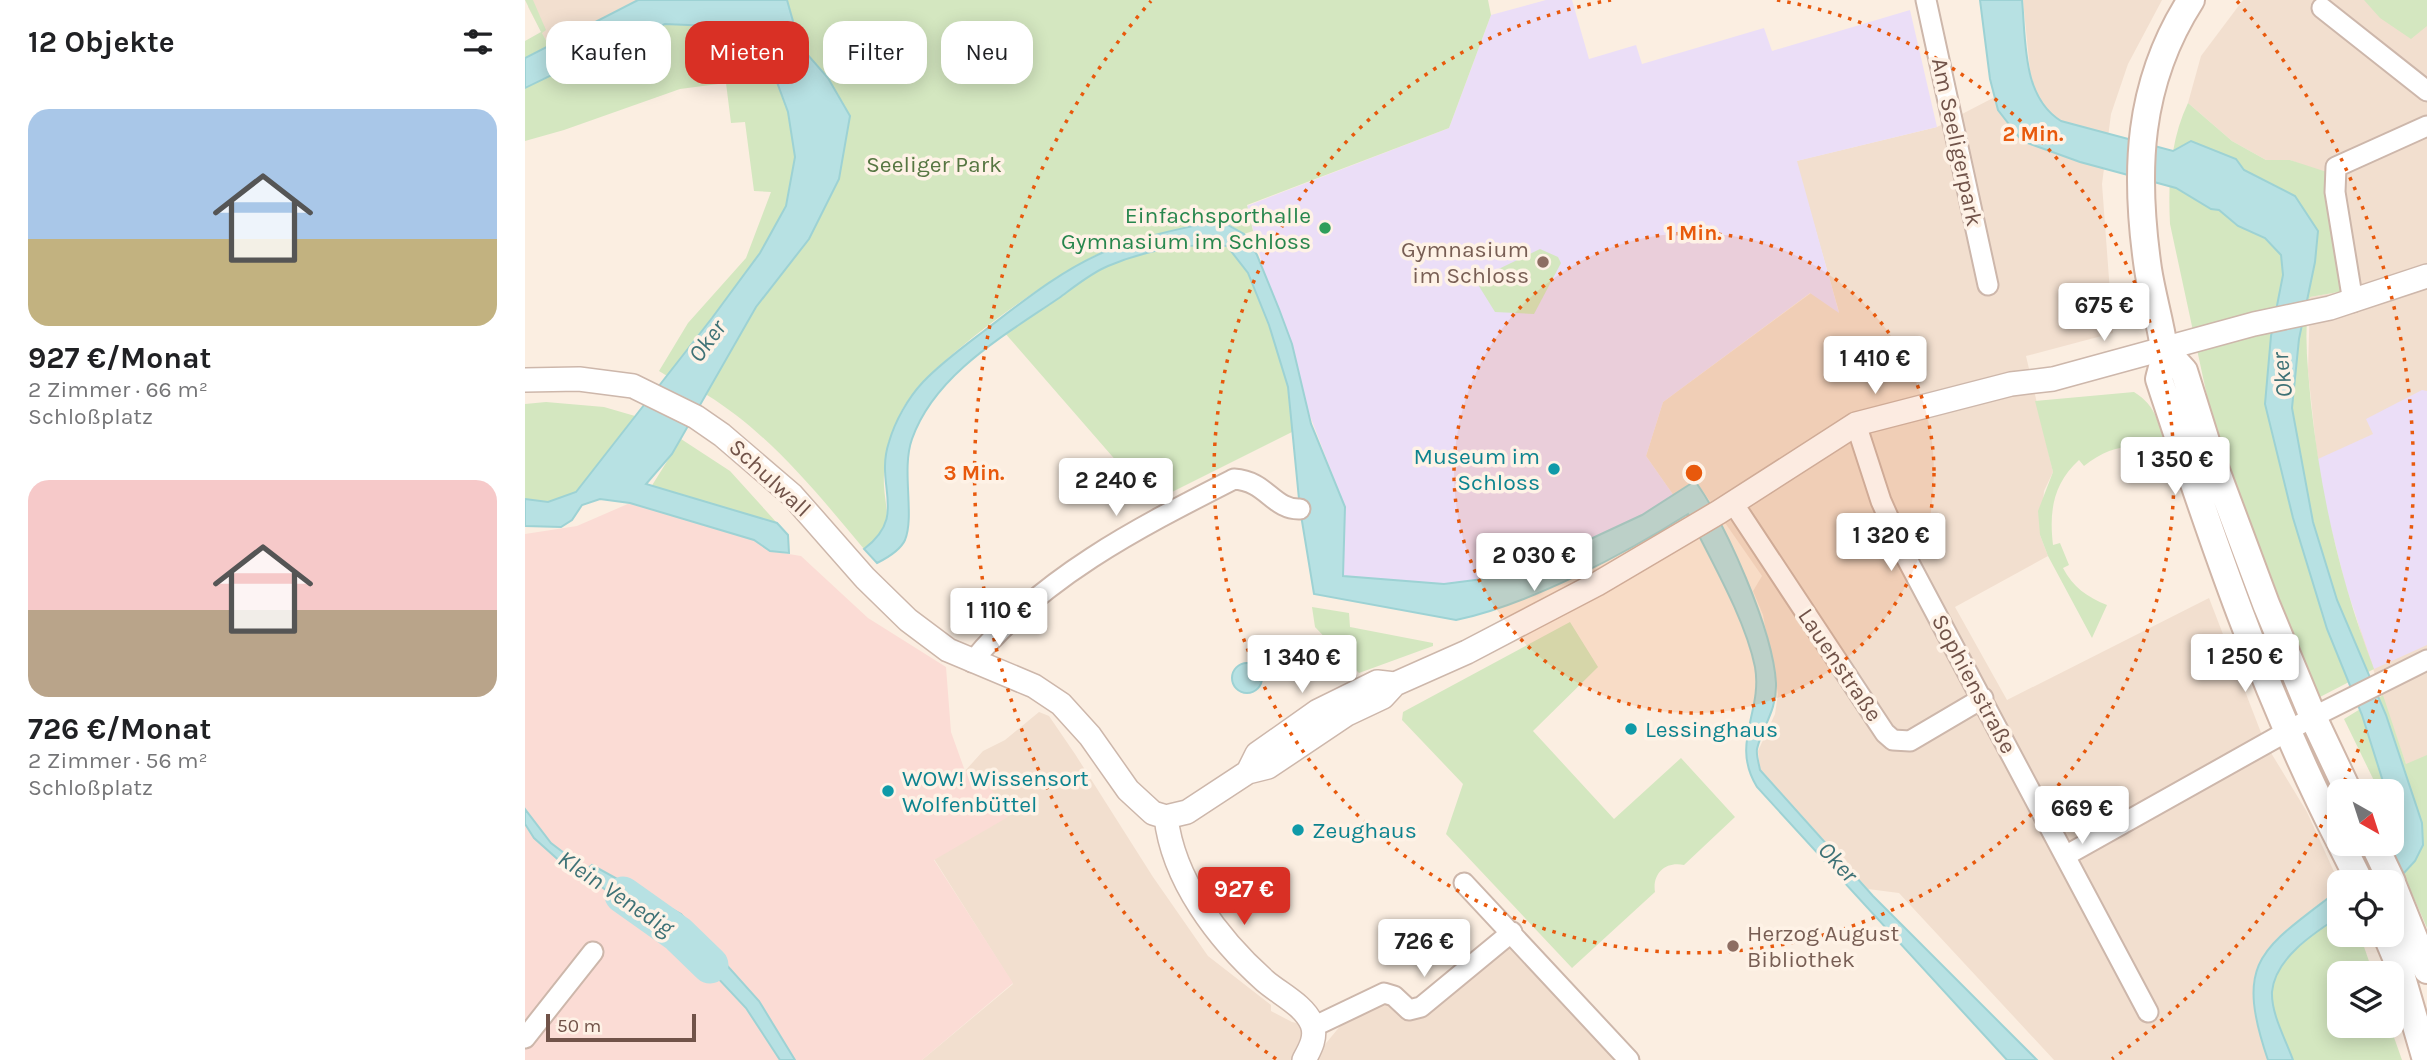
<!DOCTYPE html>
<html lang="de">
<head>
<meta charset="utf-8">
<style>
	body { margin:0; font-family:Karla,sans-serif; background:#f6f6f6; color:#202124; height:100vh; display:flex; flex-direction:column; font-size:26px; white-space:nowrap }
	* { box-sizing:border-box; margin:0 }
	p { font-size:23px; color:#757577 }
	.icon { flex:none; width:38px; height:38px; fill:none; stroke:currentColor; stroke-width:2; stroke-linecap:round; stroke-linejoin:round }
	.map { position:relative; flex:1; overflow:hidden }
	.side { display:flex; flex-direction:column; background:#fff; width:525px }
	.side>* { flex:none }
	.guide { position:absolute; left:21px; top:21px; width:665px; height:63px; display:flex; gap:14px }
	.needle { width:46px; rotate:141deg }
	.tools { position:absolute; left:1802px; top:779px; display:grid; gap:14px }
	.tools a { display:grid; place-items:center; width:77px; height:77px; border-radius:14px; background:#fff; box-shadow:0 4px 18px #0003; font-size:35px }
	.scale { position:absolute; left:21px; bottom:18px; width:150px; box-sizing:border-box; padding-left:7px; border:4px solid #715349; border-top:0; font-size:19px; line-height:24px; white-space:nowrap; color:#715349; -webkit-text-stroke:5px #fef2e6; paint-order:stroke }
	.price { position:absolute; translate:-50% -60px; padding:0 16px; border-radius:7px; background:#fff; color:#222; font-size:23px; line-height:46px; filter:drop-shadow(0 2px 4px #0008) }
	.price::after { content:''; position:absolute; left:50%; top:42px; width:21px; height:16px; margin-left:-10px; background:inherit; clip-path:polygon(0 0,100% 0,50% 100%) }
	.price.active { background:#d93025; color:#fff }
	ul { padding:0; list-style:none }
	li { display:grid; align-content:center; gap:14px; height:371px; padding:0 28px }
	li span { display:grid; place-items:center; height:217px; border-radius:21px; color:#555 }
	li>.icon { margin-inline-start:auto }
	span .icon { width:126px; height:126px; fill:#fffc; stroke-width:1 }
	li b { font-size:30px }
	h2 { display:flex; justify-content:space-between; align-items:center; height:84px; padding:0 28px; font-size:30px }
	.tag { padding:0 24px; border-radius:21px; background:#fff; box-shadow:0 4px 18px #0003; font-size:24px; line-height:63px }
	.tag.active { background:#d93025; color:#fff }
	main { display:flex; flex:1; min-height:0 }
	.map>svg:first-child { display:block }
	.residential { fill:#f2dfcf }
	.commercial { fill:#fbdcd5 }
	.education { fill:#ebdef7 }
	.green { fill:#d4e7c0 }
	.water { fill:#b7e1e3; stroke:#9dd2d4; stroke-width:2 }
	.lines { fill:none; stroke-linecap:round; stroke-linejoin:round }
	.river { stroke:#b7e1e3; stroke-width:37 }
	.minor-casing { stroke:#cdb7ab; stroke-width:23 }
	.tertiary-casing { stroke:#cdb7ab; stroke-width:26 }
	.secondary-casing { stroke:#d0b6a8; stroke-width:30 }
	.minor { stroke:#fff; stroke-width:19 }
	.tertiary { stroke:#fff; stroke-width:23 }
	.secondary { stroke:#fff; stroke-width:26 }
	.ring { fill:none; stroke:#e8590c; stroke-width:3.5; stroke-dasharray:3.5 7 }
	.leisure-dot { fill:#2e9e5b; stroke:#fef2e6; stroke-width:2.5 }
	.education-dot { fill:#8d6e63; stroke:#fef2e6; stroke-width:2.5 }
	.culture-dot { fill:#0f9aa8; stroke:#fef2e6; stroke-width:2.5 }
	.labels { text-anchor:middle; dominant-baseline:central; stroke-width:7; stroke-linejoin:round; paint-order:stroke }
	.street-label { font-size:23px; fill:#715349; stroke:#fef2e6 }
	.park-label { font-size:23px; fill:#567642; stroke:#fef2e6 }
	.leisure-label { font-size:23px; fill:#27864d; stroke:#fef2e6; text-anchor:end }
	.education-label { font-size:23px; fill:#785e54; stroke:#fef2e6; text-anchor:end }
	.culture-label { font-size:23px; fill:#0d838f; stroke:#fef2e6; text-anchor:start }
	.water-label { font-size:24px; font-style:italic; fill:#3e7276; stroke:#fef2e6 }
	.centre { fill:#e8590c; stroke:#fef2e6; stroke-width:3.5 }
	.ring-label { font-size:21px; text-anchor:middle; font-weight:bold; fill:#e8590c; stroke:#fef2e6; stroke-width:7; stroke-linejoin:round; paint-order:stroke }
</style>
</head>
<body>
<main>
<section class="side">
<h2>12 Objekte<svg class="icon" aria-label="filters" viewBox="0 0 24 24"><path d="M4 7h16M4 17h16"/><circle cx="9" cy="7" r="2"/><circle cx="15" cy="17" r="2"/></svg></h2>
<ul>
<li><span style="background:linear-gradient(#a9c7e8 60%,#c2b280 0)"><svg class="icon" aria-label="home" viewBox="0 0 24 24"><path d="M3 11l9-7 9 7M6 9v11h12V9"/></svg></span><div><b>927 €/Monat</b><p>2 Zimmer · 66 m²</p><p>Schloßplatz</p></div></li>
<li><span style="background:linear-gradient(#f6c9c9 60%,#b9a48a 0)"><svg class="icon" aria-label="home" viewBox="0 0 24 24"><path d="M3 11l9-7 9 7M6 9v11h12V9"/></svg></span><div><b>726 €/Monat</b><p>2 Zimmer · 56 m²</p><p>Schloßplatz</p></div></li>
</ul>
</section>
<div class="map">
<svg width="1902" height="1060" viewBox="0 0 1902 1060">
	<rect width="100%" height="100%" fill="#fbeee1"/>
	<path class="residential" d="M 4,0 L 114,0 L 33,63 L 3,7 Z
		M 1498,0 L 1637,0 L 1603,64 L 1586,114 L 1577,184 L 1588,333 L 1501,356 L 1528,472 L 1519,491 L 1515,535 L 1523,556 L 1430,607 L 1482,700 L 1684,598 L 1740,743 L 1782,812 L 1815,885 L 1815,905 L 1755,1060 L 1529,1060 L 1374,893 L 1343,889 L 1235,770 L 1233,751 L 1250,714 L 1253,694 L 1238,615 L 1228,591 L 1237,576 L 1171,481 L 1149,496 L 1121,456 L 1138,402 L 1286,293 L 1314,312 L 1271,161 L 1412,127 L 1493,85 L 1505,71 Z
		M 1718,0 L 1902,0 L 1902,808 L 1881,764 L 1837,637 L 1800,504 L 1791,446 L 1783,371 L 1785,297 L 1825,290 L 1783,167 L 1765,160 L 1741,160 L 1707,141 L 1663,103 L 1676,56 Z
		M 514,712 L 524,716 L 550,754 L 628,877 L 683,956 L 746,1005 L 746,1011 L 767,1022 L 781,1025 L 766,1060 L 397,1060 L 488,984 L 409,859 L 435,844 L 465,787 L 440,771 L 458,751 L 480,740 Z
		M 972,946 L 988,946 L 1093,1060 L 792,1060 L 797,1048 L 816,1025 L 842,1009 L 869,996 L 884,1010 Z"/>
	<path class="commercial" d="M 105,503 L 229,540 L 245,551 L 276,556 L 343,618 L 421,667 L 426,732 L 440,771 L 465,787 L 483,817 L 409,860 L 488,983 L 397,1060 L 0,1060 L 0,534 L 52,526 Z"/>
	<path class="education" d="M 1021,0 L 1047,0 L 1064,59 L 1111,45 L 1117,64 L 1239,28 L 1247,51 L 1385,10 L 1412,127 L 1272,161 L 1314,313 L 1285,293 L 1138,402 L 1121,456 L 1149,496 L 1117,515 L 1027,556 L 958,579 L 919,584 L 818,576 L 820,507 L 759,348 L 722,206 L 924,128 L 966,15 Z
		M 1897,390 L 1902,391 L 1902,645 L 1849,669 L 1821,587 L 1800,504 L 1793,459 L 1848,434 L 1841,419 Z"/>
	<path class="green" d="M 0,0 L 8,0 L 21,30 L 17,33 L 33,63 L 0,80 L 0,41 L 16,32 Z
		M 249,0 L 963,0 L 966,15 L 924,128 L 722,205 L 728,231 L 719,234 C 713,231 707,225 700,224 C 686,220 668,226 653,229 C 628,235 601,241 577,252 C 525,277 407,359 378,408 C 367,429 361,451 359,474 C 357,510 375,522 339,549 C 292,493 245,434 182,395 C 167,386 149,381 134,371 L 163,323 L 221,258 L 246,192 L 229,191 L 220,122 L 206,123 L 201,83 L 155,89 L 39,130 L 0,141 L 0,88 L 101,39 L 140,24 L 232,28 Z
		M 1839,0 L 1902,0 L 1902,26 L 1886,39 L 1855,18 Z
		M 1663,103 L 1707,141 L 1741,160 L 1765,160 L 1808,174 L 1825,290 L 1785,297 C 1778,333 1783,368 1786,404 C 1796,496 1816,583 1849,669 L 1795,697 L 1783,686 L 1690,433 L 1645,224 C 1643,184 1645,140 1663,103 Z
		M 665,238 L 713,243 L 771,394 L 767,432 L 627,502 L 479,332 L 560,272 Z
		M 1015,249 L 1033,257 L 1036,263 L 1009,314 L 970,312 L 952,283 L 955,278 Z
		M 1609,392 C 1632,406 1635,426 1641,451 C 1609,442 1585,445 1559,466 L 1554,460 C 1528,484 1524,511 1528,545 L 1535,543 L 1544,565 L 1538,568 C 1548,587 1562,597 1582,605 L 1567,638 L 1523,556 L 1515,535 L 1513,511 L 1528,472 L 1510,401 Z
		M 21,402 L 79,407 L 110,416 L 51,492 L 23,502 L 0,499 L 0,404 Z
		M 156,439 L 205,471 L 252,523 L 126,487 Z
		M 787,607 L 824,613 L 825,627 L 908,643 L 908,646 L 834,673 L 790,627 Z
		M 1045,622 L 1073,667 L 1008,731 L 1089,819 L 1156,758 L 1210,817 L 1159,865 C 1141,861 1127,873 1130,892 L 1047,968 L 921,834 L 938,784 L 877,720 L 878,712 Z
		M 1858,695 L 1881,764 L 1902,755 L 1902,928 L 1868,850 L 1867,791 L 1854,791 L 1819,719 Z
		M 1815,905 L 1815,934 L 1835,935 L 1848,973 L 1815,973 L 1815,1026 L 1865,1026 L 1877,1060 L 1755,1060 L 1738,984 L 1755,951 Z"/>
	<path class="water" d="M 113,0 L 262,0 L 275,46 L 303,78 L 325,116 L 314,179 L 284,239 L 231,307 L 147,454 L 121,484 L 252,523 L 263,535 L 264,553 L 245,551 L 229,540 L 105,503 L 75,499 L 57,505 L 47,520 L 36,527 L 0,526 L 0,499 L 23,502 L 51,492 L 187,318 L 235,253 L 261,206 L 270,157 L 263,112 L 232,28 L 140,24 L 101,39 L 0,88 L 0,58 Z
		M 1455,0 L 1497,0 C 1501,41 1497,97 1536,121 L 1648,151 L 1666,141 L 1711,159 L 1719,170 L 1770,196 L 1793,231 L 1790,262 L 1774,339 L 1767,408 L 1788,522 L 1812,600 L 1861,715 L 1897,823 L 1898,845 L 1890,861 L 1867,886 L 1867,882 L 1825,882 L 1868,850 L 1873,835 L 1867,815 L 1867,791 L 1861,791 L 1837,715 L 1802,629 L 1768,518 L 1740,404 L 1746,336 L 1758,275 L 1756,255 L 1740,238 L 1713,226 L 1694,210 L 1686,209 L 1651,188 L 1555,162 L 1497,141 L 1473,110 L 1465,79 Z
		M 676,224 L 701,224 L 719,234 L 732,255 L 754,309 L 767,344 L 786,424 L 820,507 L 818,576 L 919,584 L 958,579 L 1029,556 L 1117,515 L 1170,481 C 1201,524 1248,630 1251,683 C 1252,711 1237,727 1232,749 C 1231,755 1234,764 1235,770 L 1348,896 L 1512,1060 L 1482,1060 L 1232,787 C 1205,743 1238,712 1230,667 C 1220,618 1185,559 1163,514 C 1100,554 1003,605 931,620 L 789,594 L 775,509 L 763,387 L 744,325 L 723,273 L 702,246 C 661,243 621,250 583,266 C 566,273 549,287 534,298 C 480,335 410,374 387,439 C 376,470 390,515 380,540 C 375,551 362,558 352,563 L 339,549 C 384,515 349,487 364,442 C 370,421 383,398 398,382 C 416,363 438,347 459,331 C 497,302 535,271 579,252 C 609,238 643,232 676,224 Z
		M707 678a15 15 0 1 1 30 0a15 15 0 1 1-30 0Z
		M 0,809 L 26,843 L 47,859 L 50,857 L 62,869 L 67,865 L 156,914 L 234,1001 L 270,1060 L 255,1060 L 221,1008 L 146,928 L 94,900 L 62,876 L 47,872 L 9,838 L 0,824 Z
		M 1815,889 L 1815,916 C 1789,933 1750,958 1747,992 C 1746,1014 1761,1040 1768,1060 L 1743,1060 C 1708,958 1738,949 1815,889 Z"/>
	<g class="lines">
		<path class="river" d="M 98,895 L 153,934 L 185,965"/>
		<defs>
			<path id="minor" d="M 1401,0 L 1463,285
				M 1797,8 L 1902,91
				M 1828,302 L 1810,192 L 1811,167 L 1902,126
				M 1331,424 L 1356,501 L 1382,559 L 1623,1012
				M 1208,503 L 1360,733 L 1368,740 L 1385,741 L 1458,698
				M 447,662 C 516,577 613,528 709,479 C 742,481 748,510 775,509
				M 1540,856 L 1788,717 L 1902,660
				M 939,883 L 1104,1060
				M 788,1027 L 859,993 L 869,996 L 884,1010 L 896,1007 L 987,932
				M 0,1038 L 68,952"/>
			<path id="tertiary" d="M 0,380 L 54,379 L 108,386 L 171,417 L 197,435 L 267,495 L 340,578 L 383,620 L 423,650 L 509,686 L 536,704 L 565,736 L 603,790 L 628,813 L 641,817 L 662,812 L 723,772 L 743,767 L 822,714 L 858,697 L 870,684 L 942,652 L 1072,584 L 1194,512 L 1331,424 L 1486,384 L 1528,379 L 1729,324 L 1805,308 L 1902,276
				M 723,772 L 732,754 L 793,711 L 852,682 L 870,684
				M 641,817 C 648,880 693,939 740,981 C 755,994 779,1005 787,1024 C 792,1037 785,1049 779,1060"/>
			<path id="secondary" d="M 1666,0 C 1612,84 1609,172 1623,269 C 1627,295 1635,321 1639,348 C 1641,357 1636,370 1634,379 C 1686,537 1739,694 1815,842
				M 1640,350 L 1659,371 L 1685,454 L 1741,604 L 1788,717 L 1823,791
				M 1816,844 L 1835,882
				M 1849,844 L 1867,882
				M 1867,883 L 1902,970
				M 1861,934 L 1872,960 L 1901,1060"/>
		</defs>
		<use href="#minor" class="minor-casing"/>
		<use href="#tertiary" class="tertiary-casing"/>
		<use href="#secondary" class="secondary-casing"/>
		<use href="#minor" class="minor"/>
		<use href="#tertiary" class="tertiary"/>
		<use href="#secondary" class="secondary"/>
	</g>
	<circle cx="1169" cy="473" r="240" fill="#e8590c" fill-opacity=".12"/>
	<g class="ring">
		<circle cx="1169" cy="473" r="240"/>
		<path d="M1252 0A480 480 0 1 1 1086 0"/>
		<path d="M751 1059A720 720 0 0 1 626 1M1712 1A720 720 0 0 1 1587 1059"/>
	</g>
	<circle class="leisure-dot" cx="800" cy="228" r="7"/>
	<g class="education-dot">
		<circle cx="1018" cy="262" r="7"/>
		<circle cx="1208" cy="946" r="7"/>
	</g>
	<g class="culture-dot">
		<circle cx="1029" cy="469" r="7"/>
		<circle cx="1106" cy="729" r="7"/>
		<circle cx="363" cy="791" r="7"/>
		<circle cx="773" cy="830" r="7"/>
	</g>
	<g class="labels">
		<g class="street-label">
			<text transform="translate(1432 142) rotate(78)">Am Seeligerpark</text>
			<text transform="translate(245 478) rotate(43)">Schulwall</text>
			<text transform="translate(1315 665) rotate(56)">Lauenstraße</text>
			<text transform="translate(1449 684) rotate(62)">Sophienstraße</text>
		</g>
		<g class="park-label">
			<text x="409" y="164">Seeliger Park</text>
		</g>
		<g class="leisure-label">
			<text x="786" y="215">Einfachsporthalle<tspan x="786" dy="26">Gymnasium im Schloss</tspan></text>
		</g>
		<g class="education-label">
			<text x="1004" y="249">Gymnasium<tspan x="1004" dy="26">im Schloss</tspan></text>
			<text x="1222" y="933" text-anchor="start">Herzog August<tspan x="1222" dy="26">Bibliothek</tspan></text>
		</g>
		<g class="culture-label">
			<text x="1015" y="456" text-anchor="end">Museum im<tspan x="1015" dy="26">Schloss</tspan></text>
			<text x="1120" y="729">Lessinghaus</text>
			<text x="377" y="778">WOW! Wissensort<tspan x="377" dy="26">Wolfenbüttel</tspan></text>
			<text x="787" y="830">Zeughaus</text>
		</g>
		<g class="water-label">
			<text transform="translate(182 341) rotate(-53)">Oker</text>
			<text transform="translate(1757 375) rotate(-96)">Oker</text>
			<text transform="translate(1313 862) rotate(47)">Oker</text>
			<text transform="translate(91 893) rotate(34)">Klein Venedig</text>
		</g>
	</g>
	<circle cx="1169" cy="473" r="10" class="centre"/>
	<g class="ring-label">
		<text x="1508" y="141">2 Min.</text>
		<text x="1169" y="240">1 Min.</text>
		<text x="449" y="480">3 Min.</text>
	</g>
</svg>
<div class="tools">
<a><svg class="needle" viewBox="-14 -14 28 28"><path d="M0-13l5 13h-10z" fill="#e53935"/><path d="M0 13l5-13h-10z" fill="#757577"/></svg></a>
<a><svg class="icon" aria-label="locate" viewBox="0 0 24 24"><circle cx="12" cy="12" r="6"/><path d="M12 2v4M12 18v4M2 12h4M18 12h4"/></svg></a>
<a><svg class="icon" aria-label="layers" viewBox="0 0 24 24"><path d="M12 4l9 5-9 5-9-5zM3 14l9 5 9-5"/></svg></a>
</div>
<div class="scale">50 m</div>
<b class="price" style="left:1579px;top:343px">675 €</b>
<b class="price" style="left:1350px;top:396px">1 410 €</b>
<b class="price" style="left:1650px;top:497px">1 350 €</b>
<b class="price" style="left:591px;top:518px">2 240 €</b>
<b class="price" style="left:1366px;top:573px">1 320 €</b>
<b class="price" style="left:1009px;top:593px">2 030 €</b>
<b class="price" style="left:474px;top:648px">1 110 €</b>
<b class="price" style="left:1720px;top:694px">1 250 €</b>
<b class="price" style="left:777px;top:695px">1 340 €</b>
<b class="price" style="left:1557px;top:846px">669 €</b>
<b class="price active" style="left:719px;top:927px">927 €</b>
<b class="price" style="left:899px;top:979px">726 €</b>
<div class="guide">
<a class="tag">Kaufen</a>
<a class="tag active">Mieten</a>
<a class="tag">Filter</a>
<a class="tag">Neu</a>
</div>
</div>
</main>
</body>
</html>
